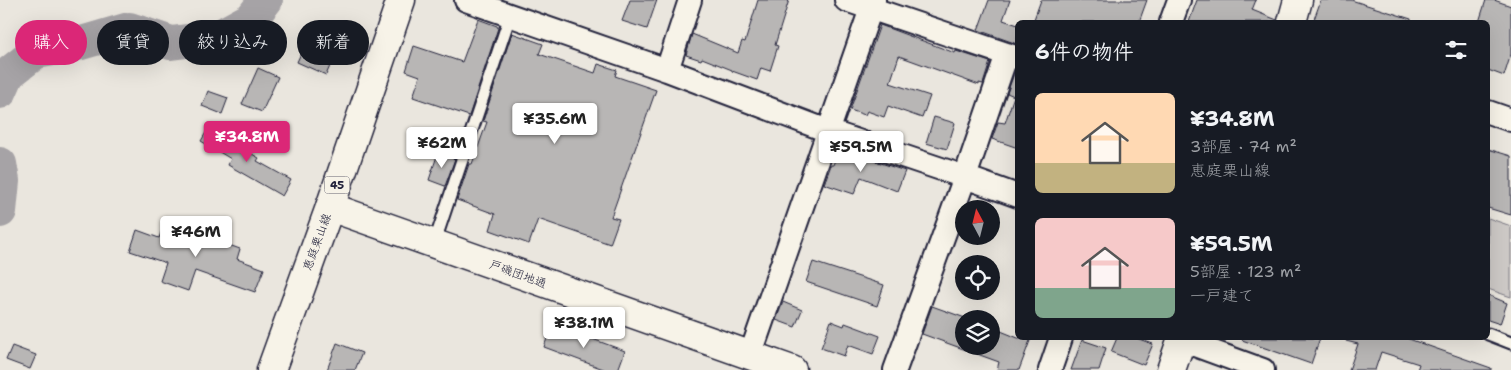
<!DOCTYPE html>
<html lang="ja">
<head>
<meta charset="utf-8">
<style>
	body { margin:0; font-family:"Shantell Sans","Klee One",sans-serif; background:#20242c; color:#f1f3f6; height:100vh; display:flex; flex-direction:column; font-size:19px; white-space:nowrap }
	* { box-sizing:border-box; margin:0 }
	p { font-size:16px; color:#9ea1a6 }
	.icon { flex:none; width:28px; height:28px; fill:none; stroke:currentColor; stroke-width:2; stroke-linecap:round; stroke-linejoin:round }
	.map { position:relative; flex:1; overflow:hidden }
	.details { position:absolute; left:1015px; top:20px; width:475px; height:320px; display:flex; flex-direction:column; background:#171b24; border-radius:8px; box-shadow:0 5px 20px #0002 }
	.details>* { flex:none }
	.guide { position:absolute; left:15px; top:20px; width:475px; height:45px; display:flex; gap:10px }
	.needle { width:32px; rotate:353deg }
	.tools { position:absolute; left:955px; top:200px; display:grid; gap:10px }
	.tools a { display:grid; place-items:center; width:45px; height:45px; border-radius:50%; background:#171b24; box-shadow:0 5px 20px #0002; font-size:25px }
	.price { position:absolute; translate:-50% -42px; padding:0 11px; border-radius:5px; background:#fff; color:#222; font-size:16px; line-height:32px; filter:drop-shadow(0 1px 2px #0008) }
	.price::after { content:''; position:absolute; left:50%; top:30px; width:15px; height:11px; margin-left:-8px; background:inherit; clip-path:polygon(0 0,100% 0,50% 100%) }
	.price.selected { background:#db2777; color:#fff }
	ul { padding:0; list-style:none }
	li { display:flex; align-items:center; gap:15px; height:125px; padding:0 20px }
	li span { display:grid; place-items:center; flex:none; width:140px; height:100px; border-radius:8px; color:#555 }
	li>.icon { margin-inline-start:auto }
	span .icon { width:60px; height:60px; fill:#fffc; stroke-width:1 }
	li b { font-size:21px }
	h2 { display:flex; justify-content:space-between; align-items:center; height:60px; padding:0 20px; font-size:21px }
	.pill { padding:0 18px; border-radius:22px; background:#171b24; box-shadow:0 5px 20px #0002; font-size:18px; line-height:45px }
	.pill.selected { background:#db2777; color:#fff }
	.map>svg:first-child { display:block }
	.green { fill:#cdc9c6; stroke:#787680 }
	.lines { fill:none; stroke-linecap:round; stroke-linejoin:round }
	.river { stroke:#a6a3a6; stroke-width:34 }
	.building { fill:#b8b6b5; stroke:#22223b }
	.service-casing { stroke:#22223b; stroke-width:15 }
	.minor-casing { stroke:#22223b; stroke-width:26 }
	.tertiary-casing { stroke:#22223b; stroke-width:31 }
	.primary-casing { stroke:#22223b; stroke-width:31 }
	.service { stroke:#f7f3e8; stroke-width:11 }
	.minor { stroke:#f7f3e8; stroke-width:22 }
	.tertiary { stroke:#f7f3e8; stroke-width:28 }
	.primary { stroke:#f7f3e8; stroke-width:28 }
	.labels { text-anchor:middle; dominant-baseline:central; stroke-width:4; stroke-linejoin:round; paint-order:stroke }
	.shield { fill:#f7f3e8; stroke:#62616f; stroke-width:1 }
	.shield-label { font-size:11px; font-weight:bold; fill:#22223b }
	.street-label { font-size:12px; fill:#22223b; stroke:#f7f3e8 }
</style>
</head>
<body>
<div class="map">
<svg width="1511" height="370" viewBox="0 0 1511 370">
	<rect width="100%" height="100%" fill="#eae6de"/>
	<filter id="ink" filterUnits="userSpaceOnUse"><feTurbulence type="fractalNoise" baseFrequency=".02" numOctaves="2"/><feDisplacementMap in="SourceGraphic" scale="10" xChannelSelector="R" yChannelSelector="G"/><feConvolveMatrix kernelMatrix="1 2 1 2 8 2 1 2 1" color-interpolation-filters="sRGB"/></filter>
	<g filter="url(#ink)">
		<path class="green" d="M 1488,218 L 1511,226 L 1511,297 L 1488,289 Z"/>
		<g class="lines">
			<path class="river" d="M 0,92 L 8,74 L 36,52 L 71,46 L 129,29 L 171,43 L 218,37 L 251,19 L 266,0
				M 0,164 L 3,181 L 0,211"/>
		</g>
		<path class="building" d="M 630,0 L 657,0 L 647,29 L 622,21 Z
			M 758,0 L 789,0 L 775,45 L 778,46 L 770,71 L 761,68 L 757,80 L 732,71 L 732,70 L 702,58 L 701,60 L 686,55 L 692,34 L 738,53 L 742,41 L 745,42 Z
			M 989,0 L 1010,0 L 1003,20 L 1018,25 L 1017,44 L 978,30 Z
			M 1041,0 L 1147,0 L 1139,22 L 1033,22 Z
			M 1197,0 L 1256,0 L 1252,10 L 1277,20 L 1277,22 L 1189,22 Z
			M 1321,0 L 1351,0 L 1411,19 L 1411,22 L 1313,22 Z
			M 1486,0 L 1494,0 L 1511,6 L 1511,54 L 1504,76 L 1488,70 L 1488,22 L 1479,22 Z
			M 478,19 L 497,26 L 498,28 L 469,116 L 413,97 L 420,76 L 406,71 L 414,46 L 462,62 Z
			M 880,25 L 955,53 L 956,51 L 990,62 L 983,84 L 979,83 L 979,85 L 899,56 L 890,83 L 930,96 L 922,118 L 888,106 L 884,117 L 867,111 L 865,115 L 850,110 Z
			M 512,33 L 543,44 L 539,54 L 595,73 L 598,64 L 617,70 L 615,76 L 656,90 L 611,217 L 619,219 L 610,244 L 538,219 L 529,244 L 490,230 L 495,214 L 457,200 L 469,164 L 472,164 L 487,122 L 483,121 Z
			M 306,42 L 335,55 L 326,75 L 297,62 Z
			M 258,68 L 278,77 L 262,112 L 242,104 Z
			M 1015,71 L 1018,71 L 1018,148 L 992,139 L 998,122 L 1005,123 L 1014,96 L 1007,93 Z
			M 208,91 L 228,98 L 222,114 L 202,106 Z
			M 934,117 L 955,123 L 947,149 L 926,143 Z
			M 208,129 L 259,158 L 257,161 L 291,180 L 282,196 L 228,165 L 231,159 L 201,141 Z
			M 839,149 L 905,171 L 897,191 L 861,177 L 854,194 L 824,184 L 831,165 L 833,165 Z
			M 1488,149 L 1511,156 L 1511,215 L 1488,208 Z
			M 438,153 L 455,159 L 445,186 L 429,180 Z
			M 165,222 L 240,249 L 237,259 L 264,269 L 255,292 L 195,271 L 188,291 L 160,281 L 166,263 L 130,251 L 137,230 L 159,238 Z
			M 813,262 L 884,285 L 877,306 L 806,282 Z
			M 1488,295 L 1507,303 L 1500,324 L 1488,320 Z
			M 783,302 L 802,310 L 795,327 L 776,320 Z
			M 932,306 L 968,319 L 964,319 L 964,346 L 991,346 L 991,327 L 1018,338 L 1031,338 L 1019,370 L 997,370 L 999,362 L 922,334 Z
			M 831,321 L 844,326 L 845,323 L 880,336 L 873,354 L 848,345 L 844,356 L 821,348 Z
			M 552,324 L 625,351 L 618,370 L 606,370 L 544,347 Z
			M 1117,338 L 1136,338 L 1153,344 L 1144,365 L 1111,352 Z
			M 1243,338 L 1320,338 L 1311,364 L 1242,340 Z
			M 1346,338 L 1406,338 L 1491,368 L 1491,370 L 1417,370 L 1419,364 L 1381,352 L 1375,370 L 1349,370 L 1358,344 L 1346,341 Z
			M 1082,340 L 1106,348 L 1099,370 L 1071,370 Z
			M 337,343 L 362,353 L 355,370 L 327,370 Z
			M 12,346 L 36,355 L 30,369 L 6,360 Z"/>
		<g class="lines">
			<defs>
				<path id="service" d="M 434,244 L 510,16
					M 1488,334 L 1511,343"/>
				<path id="minor" d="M 466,0 L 667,70 L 828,131 L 965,177 L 1018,196
					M 846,0 L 1018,58
					M 1171,22 L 1179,0
					M 667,70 L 690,0
					M 1488,112 L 1511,120
					M 1181,340 L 1263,370
					M 750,356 L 874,0
					M 895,370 L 965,177 L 1007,54
					M 1050,370 L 1061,338"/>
				<path id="tertiary" d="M 1292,22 L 1298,0
					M 330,207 L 792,370
					M 1171,370 L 1182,338"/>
				<path id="primary" d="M 271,370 L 330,207 L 401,0"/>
			</defs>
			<use href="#service" class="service-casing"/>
			<use href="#minor" class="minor-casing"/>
			<use href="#tertiary" class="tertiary-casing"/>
			<use href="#primary" class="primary-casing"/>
			<use href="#service" class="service"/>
			<use href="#minor" class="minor"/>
			<use href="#tertiary" class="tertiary"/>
			<use href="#primary" class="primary"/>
		</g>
	</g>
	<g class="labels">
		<rect class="shield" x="324.5" y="176.5" width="25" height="17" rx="4"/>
		<g class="shield-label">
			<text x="337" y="185">45</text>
		</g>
		<g class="street-label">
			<text transform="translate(317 242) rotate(-70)">恵庭栗山線</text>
			<text transform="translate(518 274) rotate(20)">戸磯団地通</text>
		</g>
	</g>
</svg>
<div class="tools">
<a><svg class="needle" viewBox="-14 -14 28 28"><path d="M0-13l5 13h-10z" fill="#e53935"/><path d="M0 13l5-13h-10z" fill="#9ea1a6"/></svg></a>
<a><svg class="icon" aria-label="locate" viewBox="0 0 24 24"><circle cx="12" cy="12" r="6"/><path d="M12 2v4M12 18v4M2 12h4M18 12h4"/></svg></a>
<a><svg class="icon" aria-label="layers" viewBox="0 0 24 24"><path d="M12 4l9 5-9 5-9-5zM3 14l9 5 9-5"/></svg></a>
</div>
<b class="price" style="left:555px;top:145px">¥35.6M</b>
<b class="price selected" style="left:247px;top:163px">¥34.8M</b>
<b class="price" style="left:442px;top:169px">¥62M</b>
<b class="price" style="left:861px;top:173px">¥59.5M</b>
<b class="price" style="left:196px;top:258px">¥46M</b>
<b class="price" style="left:584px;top:349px">¥38.1M</b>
<div class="guide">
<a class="pill selected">購入</a>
<a class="pill">賃貸</a>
<a class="pill">絞り込み</a>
<a class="pill">新着</a>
</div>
<section class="details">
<h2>6件の物件<svg class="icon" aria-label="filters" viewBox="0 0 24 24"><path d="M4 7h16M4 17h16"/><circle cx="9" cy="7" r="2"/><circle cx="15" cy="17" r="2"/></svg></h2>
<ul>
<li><span style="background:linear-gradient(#ffd9b3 70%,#c2b280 0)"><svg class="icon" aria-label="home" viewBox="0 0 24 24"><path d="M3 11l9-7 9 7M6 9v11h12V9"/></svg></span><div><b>¥34.8M</b><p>3部屋 · 74 m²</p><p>恵庭栗山線</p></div></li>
<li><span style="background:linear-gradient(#f6c9c9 70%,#7fa58c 0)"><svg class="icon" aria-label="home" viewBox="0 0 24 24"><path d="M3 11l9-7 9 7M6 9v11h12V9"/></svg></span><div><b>¥59.5M</b><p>5部屋 · 123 m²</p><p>一戸建て</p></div></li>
</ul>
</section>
</div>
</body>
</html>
